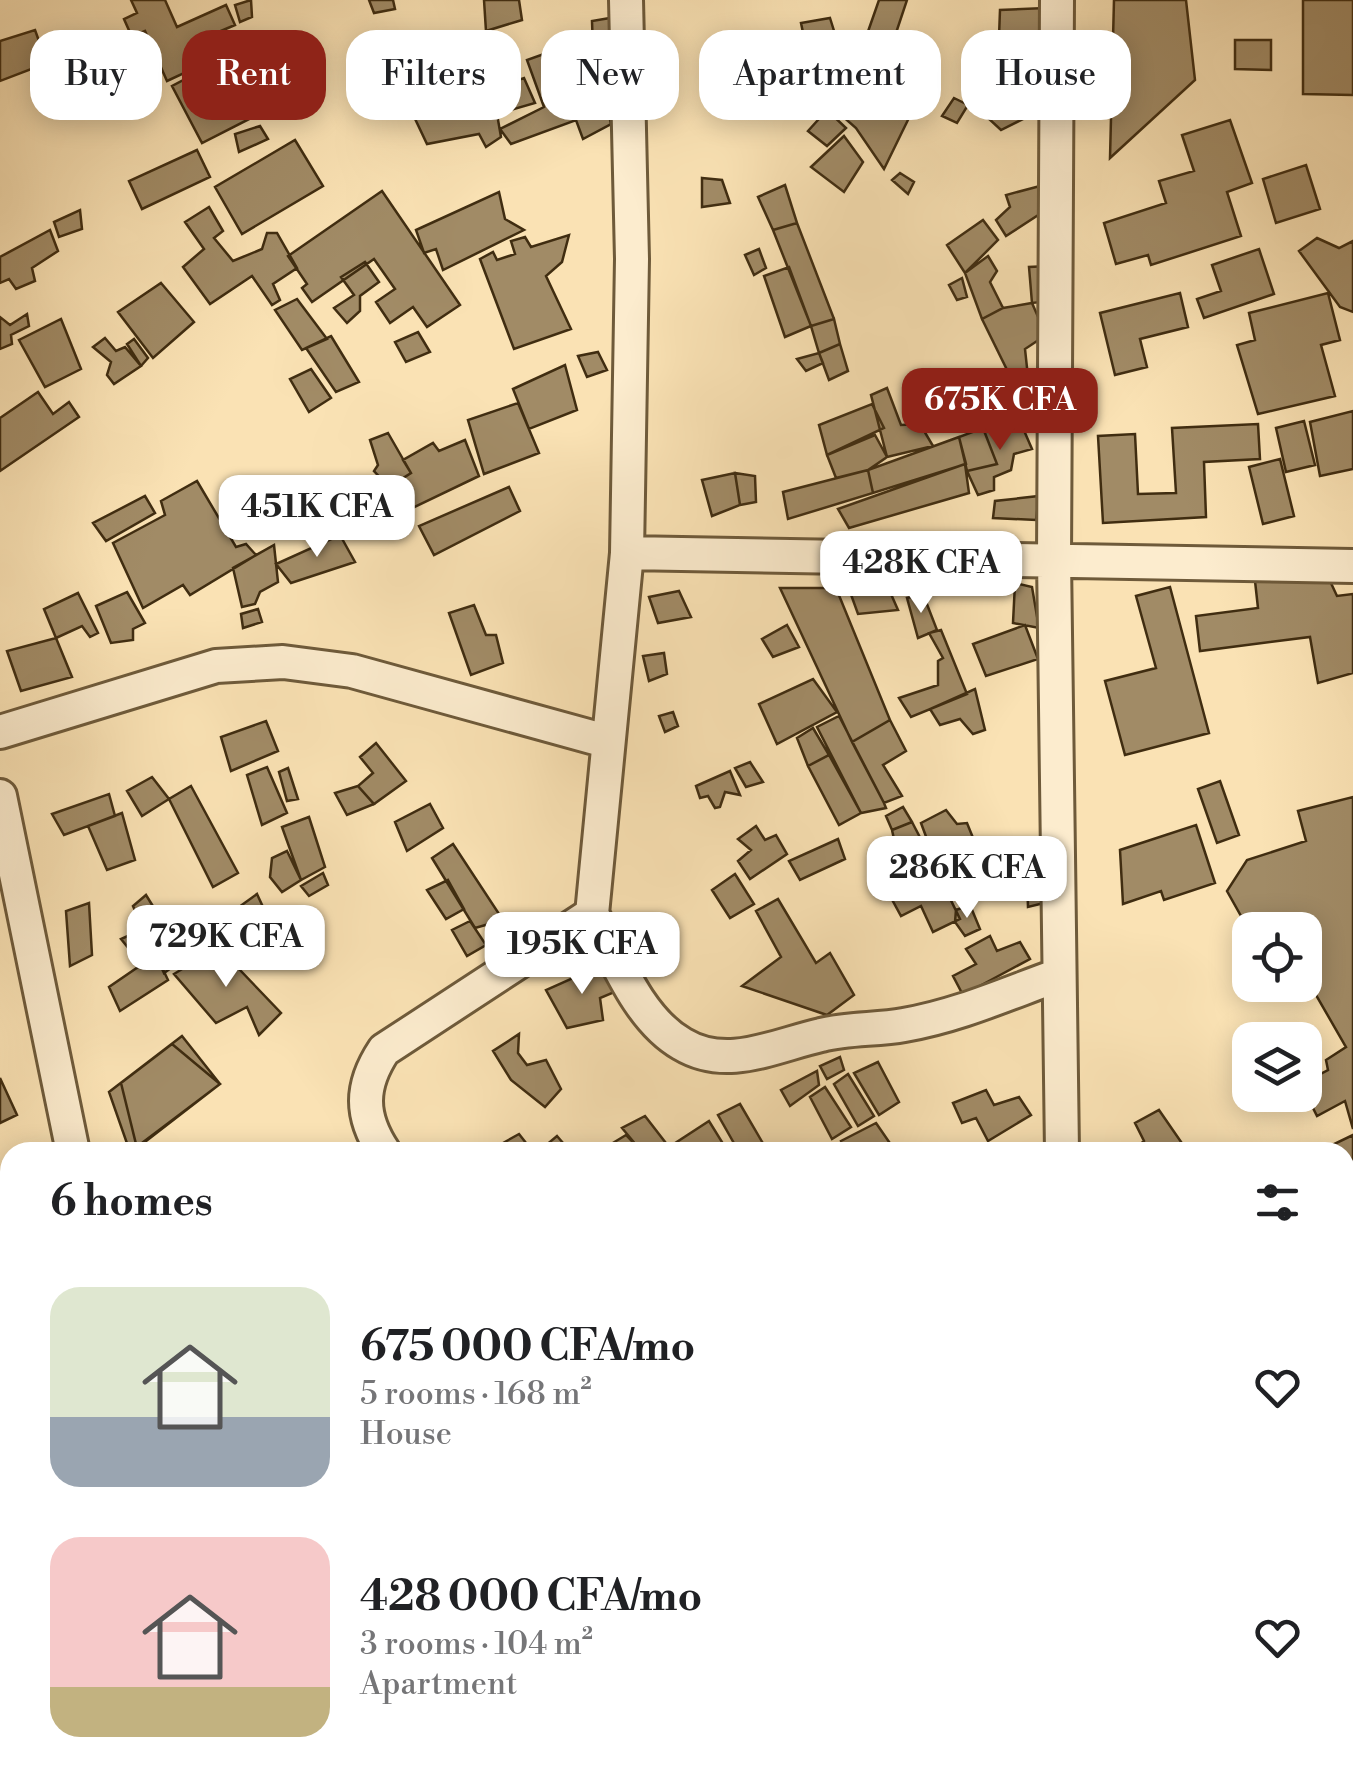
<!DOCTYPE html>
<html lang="en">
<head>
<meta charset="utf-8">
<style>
	body { margin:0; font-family:"Libre Bodoni",serif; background:#f2f2f2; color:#202124; height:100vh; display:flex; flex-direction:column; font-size:38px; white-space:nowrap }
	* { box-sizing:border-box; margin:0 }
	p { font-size:32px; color:#757577 }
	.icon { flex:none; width:55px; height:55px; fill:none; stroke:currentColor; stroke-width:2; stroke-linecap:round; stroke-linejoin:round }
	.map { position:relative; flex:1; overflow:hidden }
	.drawer { position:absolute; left:0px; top:1142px; width:1355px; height:642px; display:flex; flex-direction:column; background:#fff; border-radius:30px 30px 0 0; box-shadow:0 5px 25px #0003 }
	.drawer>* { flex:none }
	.hud { position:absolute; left:30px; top:30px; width:1295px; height:90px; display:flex; gap:20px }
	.tools { position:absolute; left:1232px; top:912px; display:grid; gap:20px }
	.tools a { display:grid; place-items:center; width:90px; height:90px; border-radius:20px; background:#fff; box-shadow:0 5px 25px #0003; font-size:50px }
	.price { position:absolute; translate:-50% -85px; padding:0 22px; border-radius:20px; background:#fff; color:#222; font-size:32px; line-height:65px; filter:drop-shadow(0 2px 5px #0008) }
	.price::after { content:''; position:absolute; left:50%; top:60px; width:30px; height:22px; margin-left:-15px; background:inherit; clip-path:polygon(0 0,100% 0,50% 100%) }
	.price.on { background:#8f2418; color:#fff }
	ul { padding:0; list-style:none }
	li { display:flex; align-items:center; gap:30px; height:250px; padding:0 50px }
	li span { display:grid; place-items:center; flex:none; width:280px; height:200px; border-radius:30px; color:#555 }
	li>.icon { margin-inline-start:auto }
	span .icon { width:120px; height:120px; fill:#fffc; stroke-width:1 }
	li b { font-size:42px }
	h2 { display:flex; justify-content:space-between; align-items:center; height:120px; padding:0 50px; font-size:42px }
	.chip { padding:0 35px; border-radius:30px; background:#fff; box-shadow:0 5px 25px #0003; font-size:35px; line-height:90px }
	.chip.on { background:#8f2418; color:#fff }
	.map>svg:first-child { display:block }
	.water { fill:#bba47d; stroke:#8a7452; stroke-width:2.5 }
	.building { fill:#a18b66; stroke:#402d11; stroke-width:2.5 }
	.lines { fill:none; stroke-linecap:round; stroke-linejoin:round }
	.street-casing { stroke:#6e5a3a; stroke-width:38 }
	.street { stroke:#fcecce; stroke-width:32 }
</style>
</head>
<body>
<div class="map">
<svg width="1353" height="1783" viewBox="0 0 1353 1783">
	<rect width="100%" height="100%" fill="#fae2b4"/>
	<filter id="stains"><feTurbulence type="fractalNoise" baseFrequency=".002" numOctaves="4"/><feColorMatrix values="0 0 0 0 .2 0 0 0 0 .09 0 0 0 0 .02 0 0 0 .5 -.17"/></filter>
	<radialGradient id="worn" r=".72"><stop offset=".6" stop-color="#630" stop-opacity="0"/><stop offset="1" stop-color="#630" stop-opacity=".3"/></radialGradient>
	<path class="water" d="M 0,1710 L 10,1721 L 10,1775 L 58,1775 L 65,1783 L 0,1783 Z"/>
	<path class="building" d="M 131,0 L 165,0 L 177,27 L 226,5 L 235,25 L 202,39 L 207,49 L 187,57 L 193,69 L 167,81 L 145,31 L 132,37 L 124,19 L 137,13 Z
		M 251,0 L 252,17 L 240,22 L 235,5 Z
		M 369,0 L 393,0 L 395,9 L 374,13 Z
		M 484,0 L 519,0 L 522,20 L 486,31 Z
		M 879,0 L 907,0 L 893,42 L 864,43 Z
		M 1114,0 L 1186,0 L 1195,80 L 1110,158 Z
		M 1303,0 L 1353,0 L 1353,95 L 1303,94 Z
		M 1045,8 L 1043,109 L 1001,130 L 975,106 L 1016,80 L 998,64 L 1000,10 Z
		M 610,18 L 615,48 L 593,50 L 592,21 Z
		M 830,18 L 844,63 L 810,66 L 801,23 Z
		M 35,30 L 47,63 L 0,81 L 0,41 Z
		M 1235,40 L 1271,40 L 1271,70 L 1235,69 Z
		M 778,45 L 781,94 L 770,96 L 763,76 L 724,82 L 717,53 Z
		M 886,47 L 939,76 L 935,86 L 925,85 L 884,169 L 856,128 L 831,106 L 844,63 L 878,60 Z
		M 555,50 L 566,71 L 610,55 L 620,104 L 607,107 L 611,124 L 583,139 L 576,120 L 511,144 L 500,129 L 544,107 L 527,60 Z
		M 315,58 L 321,89 L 269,112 L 252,83 L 278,68 L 290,75 Z
		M 195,74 L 213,109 L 247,91 L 259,114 L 202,143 L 172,86 Z
		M 524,78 L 535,103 L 497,114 L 501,137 L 486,147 L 479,134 L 427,144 L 408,104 L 438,94 L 445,105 Z
		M 758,91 L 760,109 L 740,112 L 744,93 Z
		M 954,98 L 968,105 L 957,123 L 942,116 Z
		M 827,110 L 846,128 L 827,146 L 808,131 Z
		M 1230,120 L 1252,183 L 1227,192 L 1241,236 L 1151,265 L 1148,255 L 1116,264 L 1104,223 L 1166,203 L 1159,181 L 1194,171 L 1182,135 Z
		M 260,126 L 268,139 L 239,152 L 235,134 Z
		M 844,136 L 863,162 L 844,192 L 811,167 Z
		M 295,140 L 323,186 L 242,234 L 215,187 Z
		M 197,150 L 210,177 L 142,209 L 129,181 Z
		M 1306,165 L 1320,209 L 1276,223 L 1263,179 Z
		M 900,173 L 914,182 L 908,194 L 892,180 Z
		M 702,178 L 722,180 L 730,203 L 702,207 Z
		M 785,185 L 797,223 L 773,230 L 758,197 Z
		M 1040,186 L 1049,208 L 1006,236 L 996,220 L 1010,207 L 1006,195 Z
		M 382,191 L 460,305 L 427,327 L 413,307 L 390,323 L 376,302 L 395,289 L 374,259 L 312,302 L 302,288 L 307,284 L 288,256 Z
		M 499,192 L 505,219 L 524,230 L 443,270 L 436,249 L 424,253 L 416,230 Z
		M 209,207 L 223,231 L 214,238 L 233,261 L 262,249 L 267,233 L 277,233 L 297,268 L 273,284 L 280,300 L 272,305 L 252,276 L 210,304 L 183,267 L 204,249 L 185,222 Z
		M 80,210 L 82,229 L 59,237 L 54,222 Z
		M 983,220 L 998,240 L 965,273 L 947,245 Z
		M 797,223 L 834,319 L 811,326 L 773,230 Z
		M 50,230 L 58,251 L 32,268 L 35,281 L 16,289 L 9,279 L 0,283 L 0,257 Z
		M 569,235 L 562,262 L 546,276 L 571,329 L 514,349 L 480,259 L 493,252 L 497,260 L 515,254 L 511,241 L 525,237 L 531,247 Z
		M 1317,238 L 1339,248 L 1353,241 L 1353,312 L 1340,307 L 1299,251 Z
		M 759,249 L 766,268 L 754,275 L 745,255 Z
		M 1259,249 L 1274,294 L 1204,318 L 1197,299 L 1221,291 L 1212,265 Z
		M 988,256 L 997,271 L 990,282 L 1003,308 L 982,319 L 965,273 Z
		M 365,262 L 379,282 L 360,296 L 360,311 L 347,323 L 334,308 L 354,295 L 341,277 Z
		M 1049,266 L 1052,301 L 1032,303 L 1029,267 Z
		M 789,267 L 811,326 L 785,337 L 764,276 Z
		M 962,278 L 967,297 L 957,300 L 949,285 Z
		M 161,283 L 194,322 L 153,358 L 118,312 Z
		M 1180,293 L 1188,327 L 1140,339 L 1147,367 L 1115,375 L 1100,313 Z
		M 1328,293 L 1340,340 L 1321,345 L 1335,396 L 1258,414 L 1237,345 L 1255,340 L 1249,313 Z
		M 297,299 L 327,339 L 302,350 L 275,310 Z
		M 1032,303 L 1046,335 L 1025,349 L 1028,377 L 1014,384 L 982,319 L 1003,308 Z
		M 27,314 L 29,326 L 11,335 L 12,344 L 0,349 L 0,317 L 10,325 Z
		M 61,319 L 81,369 L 45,387 L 19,340 Z
		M 834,319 L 840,344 L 819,353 L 811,326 Z
		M 418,332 L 430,352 L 406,362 L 395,342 Z
		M 331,336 L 359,382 L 336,392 L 306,348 Z
		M 105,338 L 116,351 L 125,347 L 141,366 L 114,384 L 107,375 L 111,362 L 93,347 Z
		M 134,339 L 148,358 L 141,366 L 127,344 Z
		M 840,344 L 848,371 L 829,380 L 819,353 Z
		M 598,352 L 607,370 L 587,377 L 578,356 Z
		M 819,353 L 823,363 L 806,371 L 797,359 Z
		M 565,365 L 577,410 L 529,429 L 513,389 Z
		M 311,369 L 331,398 L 309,412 L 290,379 Z
		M 887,388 L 901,425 L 920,424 L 933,446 L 887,457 L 871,395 Z
		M 38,392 L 53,414 L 69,402 L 79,417 L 0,471 L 0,418 Z
		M 518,403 L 539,453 L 484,474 L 468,420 Z
		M 872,404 L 884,428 L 827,455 L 819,425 Z
		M 1353,411 L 1353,469 L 1320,476 L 1310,422 Z
		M 1019,419 L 1032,449 L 1014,454 L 1011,470 L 994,477 L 994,490 L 978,495 L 967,471 L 997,464 L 983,428 Z
		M 1304,421 L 1315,465 L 1286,472 L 1276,428 Z
		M 1258,424 L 1260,459 L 1204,462 L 1206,517 L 1103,523 L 1098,436 L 1135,434 L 1138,494 L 1176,493 L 1172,428 Z
		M 983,428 L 997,464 L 967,471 L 959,437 Z
		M 388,433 L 411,473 L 389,487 L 374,471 L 378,465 L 370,440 Z
		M 875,435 L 887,457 L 868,470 L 836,478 L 827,455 Z
		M 959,437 L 966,464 L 873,493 L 868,470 Z
		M 465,440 L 479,476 L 402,513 L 389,487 L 411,473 L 403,460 L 433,443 L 439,451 Z
		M 1280,459 L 1294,516 L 1263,524 L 1249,467 Z
		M 965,464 L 969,493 L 849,528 L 838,509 Z
		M 868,470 L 873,493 L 788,519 L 783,492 Z
		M 735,473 L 740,505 L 712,516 L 702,480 Z
		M 735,473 L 755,476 L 756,502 L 740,505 Z
		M 197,481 L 236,547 L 246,544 L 256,555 L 190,595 L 183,585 L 143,608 L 113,543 L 165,515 L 161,501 Z
		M 509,487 L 520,511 L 434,555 L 419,526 Z
		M 145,496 L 155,513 L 106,541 L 93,523 Z
		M 1039,496 L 1036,520 L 993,518 L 995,501 Z
		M 340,535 L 355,562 L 291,583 L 276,564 Z
		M 274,545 L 278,582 L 260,592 L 255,604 L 242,607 L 233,568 Z
		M 1255,581 L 1330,581 L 1337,596 L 1353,594 L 1353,673 L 1318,683 L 1310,637 L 1200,651 L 1196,616 L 1258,608 Z
		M 1015,583 L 1032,587 L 1039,628 L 1013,623 Z
		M 887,585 L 898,610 L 858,614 L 849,589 Z
		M 1170,587 L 1209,733 L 1125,755 L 1105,681 L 1156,668 L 1136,596 Z
		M 780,588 L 836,588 L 890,720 L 852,742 Z
		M 679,591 L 691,617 L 658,623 L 649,597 Z
		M 127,592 L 145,623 L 133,629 L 133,640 L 111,643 L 96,606 Z
		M 78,593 L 98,633 L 90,637 L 82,626 L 56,638 L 44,609 Z
		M 923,594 L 937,630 L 918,638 L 907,598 Z
		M 474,605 L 486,635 L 496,635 L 503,663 L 471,675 L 449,613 Z
		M 258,609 L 262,622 L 243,628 L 241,614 Z
		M 787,625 L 799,647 L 773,657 L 762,639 Z
		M 1025,625 L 1038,659 L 986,676 L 973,644 Z
		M 941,630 L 967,694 L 911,717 L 899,698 L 938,685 L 938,661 L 943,658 L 929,633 Z
		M 56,638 L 72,677 L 21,691 L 7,651 Z
		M 664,653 L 667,674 L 649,681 L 643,656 Z
		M 813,679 L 837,712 L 777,744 L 759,704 Z
		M 975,689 L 985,730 L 973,734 L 960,719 L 940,725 L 930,709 Z
		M 673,712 L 678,726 L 665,732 L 659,716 Z
		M 839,716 L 884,803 L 886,808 L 861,813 L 817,727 Z
		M 890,720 L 906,751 L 883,765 L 902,796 L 884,803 L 852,742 Z
		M 266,721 L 278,751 L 231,771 L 221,737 Z
		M 813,728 L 829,755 L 808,766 L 797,738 Z
		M 376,743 L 406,781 L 374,804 L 358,786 L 373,773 L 360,757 Z
		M 829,755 L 861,813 L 839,825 L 808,766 Z
		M 750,762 L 763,782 L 746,787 L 735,768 Z
		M 267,767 L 287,813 L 262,825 L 247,775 Z
		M 288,768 L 298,799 L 287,801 L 279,772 Z
		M 730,771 L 740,795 L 725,792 L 720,807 L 715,808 L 708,796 L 700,798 L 696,786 Z
		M 152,777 L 169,799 L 142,816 L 127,791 Z
		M 1220,781 L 1239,835 L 1217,843 L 1198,789 Z
		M 191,786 L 238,873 L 213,887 L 169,799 Z
		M 358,786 L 374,804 L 347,815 L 335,793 Z
		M 109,794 L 115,816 L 64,835 L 52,814 Z
		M 1353,797 L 1353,1129 L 1345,1101 L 1317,1116 L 1305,1092 L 1305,1082 L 1328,1070 L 1326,1060 L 1346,1047 L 1305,976 L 1305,930 L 1250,932 L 1227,891 L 1247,860 L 1306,841 L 1298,811 Z
		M 430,804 L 443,828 L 407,851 L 395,822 Z
		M 903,807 L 912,822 L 892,830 L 886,816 Z
		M 946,810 L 957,824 L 967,823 L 984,865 L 944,885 L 921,823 Z
		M 122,813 L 135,860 L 107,870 L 88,826 Z
		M 309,817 L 325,867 L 301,880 L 282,827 Z
		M 912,822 L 925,847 L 899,862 L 892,830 Z
		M 1196,825 L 1215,883 L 1164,900 L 1161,891 L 1123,904 L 1120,850 Z
		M 756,826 L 765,840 L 776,835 L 787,854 L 750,879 L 738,861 L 751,850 L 738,839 Z
		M 838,839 L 845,859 L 800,880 L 789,861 Z
		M 453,844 L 503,920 L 475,928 L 432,858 Z
		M 925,847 L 960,919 L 933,932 L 921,906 L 901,916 L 889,894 L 908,881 L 899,862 Z
		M 1026,850 L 1046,851 L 1048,902 L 1028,907 Z
		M 287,851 L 301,880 L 282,892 L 270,877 L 272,858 Z
		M 323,873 L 328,885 L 309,896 L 301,886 Z
		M 735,874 L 754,904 L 730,918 L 712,890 Z
		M 448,880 L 464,909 L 446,919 L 427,890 Z
		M 257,894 L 263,907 L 246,917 L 239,907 Z
		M 146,895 L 185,958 L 164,973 L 133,906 Z
		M 778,899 L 816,963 L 830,953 L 854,995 L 827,1015 L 742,986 L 781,957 L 756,911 Z
		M 89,903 L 92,955 L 70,966 L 66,911 Z
		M 970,905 L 980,929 L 965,936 L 955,922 L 956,910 Z
		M 470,921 L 486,945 L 467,956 L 452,930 Z
		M 143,929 L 148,938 L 130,950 L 121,939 Z
		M 990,936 L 997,951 L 1020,942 L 1030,959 L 963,995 L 953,976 L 976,964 L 966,949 Z
		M 148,938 L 168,980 L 120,1011 L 109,987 L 138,967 L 130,950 Z
		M 590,945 L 602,965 L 584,973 L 579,955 Z
		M 218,947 L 281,1013 L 259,1035 L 247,1007 L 216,1023 L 174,974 Z
		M 218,947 L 281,1013 L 259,1035 L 247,1007 L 216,1023 L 174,974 Z
		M 1250,948 L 1250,979 L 1237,956 Z
		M 602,965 L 617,991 L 600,998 L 603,1020 L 567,1028 L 546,990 Z
		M 519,1034 L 518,1053 L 527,1065 L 546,1060 L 561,1089 L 545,1107 L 511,1080 L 493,1051 Z
		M 182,1036 L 220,1084 L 130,1152 L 109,1092 Z
		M 172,1044 L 220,1084 L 137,1148 L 121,1083 Z
		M 840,1057 L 844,1070 L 827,1079 L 820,1066 Z
		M 878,1062 L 899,1102 L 879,1115 L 854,1073 Z
		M 817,1071 L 819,1085 L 790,1106 L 781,1090 Z
		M 848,1074 L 874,1116 L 858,1126 L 834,1084 Z
		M 0,1078 L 17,1115 L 0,1123 Z
		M 825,1087 L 851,1127 L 832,1139 L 810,1097 Z
		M 986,1090 L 994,1105 L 1019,1097 L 1031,1115 L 988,1141 L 976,1118 L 962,1123 L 953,1103 Z
		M 740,1104 L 768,1152 L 739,1152 L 718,1115 Z
		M 1159,1110 L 1188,1152 L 1131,1152 L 1144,1141 L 1135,1123 Z
		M 645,1116 L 669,1147 L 709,1121 L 722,1142 L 706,1152 L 642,1152 L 622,1128 Z
		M 876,1123 L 896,1152 L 846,1152 L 841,1141 Z
		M 519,1134 L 530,1148 L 522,1152 L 487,1152 Z
		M 626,1135 L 642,1152 L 598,1152 Z
		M 1353,1135 L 1353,1174 L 1349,1177 L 1345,1152 L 1336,1152 L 1332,1145 Z
		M 557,1136 L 570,1151 L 568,1152 L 551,1152 L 545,1146 Z
		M 10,1231 L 10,1262 L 7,1264 L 0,1257 L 0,1237 Z
		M 1349,1251 L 1353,1274 L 1345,1279 L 1345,1253 Z
		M 10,1478 L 10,1519 L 1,1528 L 0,1486 Z
		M 1353,1566 L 1353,1601 L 1345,1608 L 1345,1573 Z
		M 1345,1712 L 1353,1718 L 1353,1745 L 1345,1758 Z
		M 1345,1768 L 1353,1777 L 1350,1783 L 1276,1783 L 1269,1777 L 1345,1775 Z
		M 229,1775 L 269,1775 L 259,1783 L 227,1783 Z
		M 287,1775 L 308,1775 L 302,1783 L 286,1783 Z
		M 516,1775 L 541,1775 L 555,1783 L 512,1783 Z
		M 955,1775 L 968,1775 L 993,1783 L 949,1783 Z
		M 1144,1775 L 1249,1775 L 1255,1783 L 1151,1783 Z"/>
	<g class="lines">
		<defs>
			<path id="street" d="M 1057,0 L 1054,559 L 1062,1152
				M 627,553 L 1353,566
				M 0,732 L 216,666 L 283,662 L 352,671 L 606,741
				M 0,796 L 73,1152
				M 592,914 C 615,956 638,1019 682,1044 C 727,1071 773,1046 821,1035 C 848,1028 877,1030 904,1025 C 957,1016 1006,994 1056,976
				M 384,1152 C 360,1116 360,1086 384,1050 L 592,914 L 627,553 L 632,259 L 626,0
				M 0,1361 L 10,1368
				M 178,1775 L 179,1783
				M 696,1775 L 711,1783
				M 1075,1775 L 1075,1783"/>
		</defs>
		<use href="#street" class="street-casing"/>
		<use href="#street" class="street"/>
	</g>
	<rect width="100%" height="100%" filter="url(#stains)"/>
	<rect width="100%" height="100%" fill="url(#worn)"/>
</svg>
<div class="tools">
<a><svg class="icon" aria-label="locate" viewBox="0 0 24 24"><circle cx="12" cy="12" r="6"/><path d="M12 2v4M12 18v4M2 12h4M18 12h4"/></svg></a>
<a><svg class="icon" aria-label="layers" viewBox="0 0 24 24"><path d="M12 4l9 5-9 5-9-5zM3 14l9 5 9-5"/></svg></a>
</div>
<b class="price on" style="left:1000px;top:453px">675K CFA</b>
<b class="price" style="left:317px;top:560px">451K CFA</b>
<b class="price" style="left:921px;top:616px">428K CFA</b>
<b class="price" style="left:967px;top:921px">286K CFA</b>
<b class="price" style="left:226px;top:990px">729K CFA</b>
<b class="price" style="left:582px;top:997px">195K CFA</b>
<div class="hud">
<a class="chip">Buy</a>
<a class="chip on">Rent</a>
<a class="chip">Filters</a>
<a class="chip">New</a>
<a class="chip">Apartment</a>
<a class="chip">House</a>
</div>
<section class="drawer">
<h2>6 homes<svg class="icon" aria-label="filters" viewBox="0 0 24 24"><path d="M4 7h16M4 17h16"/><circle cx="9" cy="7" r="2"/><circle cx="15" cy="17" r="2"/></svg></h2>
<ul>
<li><span style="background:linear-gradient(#dfe7d0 65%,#9aa5b1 0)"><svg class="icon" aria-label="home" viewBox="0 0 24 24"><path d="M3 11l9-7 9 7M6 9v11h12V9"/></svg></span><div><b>675 000 CFA/mo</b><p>5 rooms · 168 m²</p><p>House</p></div><svg class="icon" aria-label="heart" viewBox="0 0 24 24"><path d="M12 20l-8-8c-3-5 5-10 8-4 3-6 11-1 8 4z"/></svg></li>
<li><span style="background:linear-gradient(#f6c9c9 75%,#c2b280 0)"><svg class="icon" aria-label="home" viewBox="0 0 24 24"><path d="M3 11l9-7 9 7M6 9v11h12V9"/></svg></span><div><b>428 000 CFA/mo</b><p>3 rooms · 104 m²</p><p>Apartment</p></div><svg class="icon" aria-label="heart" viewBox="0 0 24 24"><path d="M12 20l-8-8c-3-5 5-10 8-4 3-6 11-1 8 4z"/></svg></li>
</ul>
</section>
</div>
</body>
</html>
